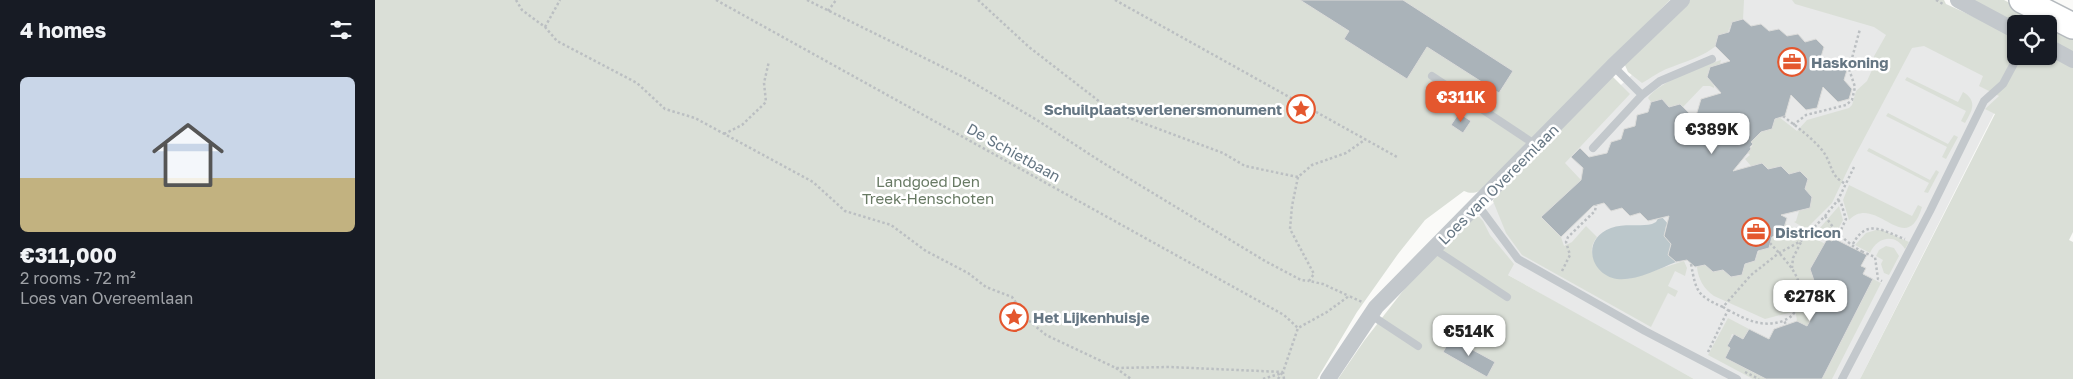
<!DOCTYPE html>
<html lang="en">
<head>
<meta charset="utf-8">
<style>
	body { margin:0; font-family:"Golos Text",sans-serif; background:#242831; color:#f1f3f6; height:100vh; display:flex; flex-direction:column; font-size:19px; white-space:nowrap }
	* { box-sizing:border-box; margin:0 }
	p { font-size:16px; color:#9ea1a6 }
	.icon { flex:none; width:28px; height:28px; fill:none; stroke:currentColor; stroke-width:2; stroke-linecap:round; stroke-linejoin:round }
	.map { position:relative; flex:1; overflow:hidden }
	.details { display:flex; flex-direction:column; background:#171b24; width:375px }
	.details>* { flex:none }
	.buttons { position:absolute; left:1632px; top:15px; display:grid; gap:10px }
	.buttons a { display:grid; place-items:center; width:50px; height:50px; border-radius:8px; background:#171b24; box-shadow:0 1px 4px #0004; font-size:25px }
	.price { position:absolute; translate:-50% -42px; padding:0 11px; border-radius:10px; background:#fff; color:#222; font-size:16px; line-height:32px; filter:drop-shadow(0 1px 2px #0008) }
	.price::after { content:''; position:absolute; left:50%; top:30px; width:15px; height:11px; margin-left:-8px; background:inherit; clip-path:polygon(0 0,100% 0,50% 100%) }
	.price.active { background:#e4572e; color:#fff }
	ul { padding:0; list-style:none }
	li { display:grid; align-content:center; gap:10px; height:265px; padding:0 20px }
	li+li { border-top:1px solid #363941 }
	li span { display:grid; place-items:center; height:155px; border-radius:8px; color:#555 }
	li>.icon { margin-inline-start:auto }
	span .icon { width:90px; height:90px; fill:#fffc; stroke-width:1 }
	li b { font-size:21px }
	h2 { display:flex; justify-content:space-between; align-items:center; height:60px; padding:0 20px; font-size:21px }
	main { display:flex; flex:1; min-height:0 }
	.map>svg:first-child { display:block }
	.built { fill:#e8e9e9 }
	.green { fill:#dadfd7 }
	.water { fill:#bbc7cb }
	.building { fill:#aab3b9; stroke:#dcdcda }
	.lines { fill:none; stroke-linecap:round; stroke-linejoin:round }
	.primary-casing { stroke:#b5babe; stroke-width:28 }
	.path { stroke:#bbbfc2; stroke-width:2.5; stroke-dasharray:2.5 2.5; stroke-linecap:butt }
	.lane { stroke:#c3c8cc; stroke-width:8 }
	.street { stroke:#c3c8cc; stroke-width:16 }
	.primary { stroke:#fff; stroke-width:25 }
	.labels { text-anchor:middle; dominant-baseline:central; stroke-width:5; stroke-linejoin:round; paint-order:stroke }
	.poi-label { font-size:15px; font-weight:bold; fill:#657683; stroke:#fff; text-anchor:start }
	.street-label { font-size:15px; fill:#657683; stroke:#fff }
	.park-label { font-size:15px; fill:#687a64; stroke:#fff }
</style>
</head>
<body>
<main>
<section class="details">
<h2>4 homes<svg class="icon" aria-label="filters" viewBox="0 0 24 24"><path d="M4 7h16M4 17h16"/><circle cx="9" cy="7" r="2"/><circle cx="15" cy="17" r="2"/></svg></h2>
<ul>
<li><span style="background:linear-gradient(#c9d6e8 65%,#c2b280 0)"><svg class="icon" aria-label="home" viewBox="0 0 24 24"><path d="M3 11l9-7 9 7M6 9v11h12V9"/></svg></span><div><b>€311,000</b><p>2 rooms · 72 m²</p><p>Loes van Overeemlaan</p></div></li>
</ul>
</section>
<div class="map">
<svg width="1698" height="379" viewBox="0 0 1698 379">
	<rect width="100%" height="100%" fill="#fafaf8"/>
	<path class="built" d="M 1338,0 L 1472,0 L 1634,84 L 1485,379 L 1319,379 L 1227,329 L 1076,242 Z"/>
	<path class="green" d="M 0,0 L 1295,0 L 1111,187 C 1103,192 1098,195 1089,191 L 1050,220 L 1023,254 L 982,312 L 942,379 L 0,379 Z
		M 1314,0 L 1369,0 L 1368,19 L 1357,22 C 1348,51 1320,58 1294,68 C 1285,71 1276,78 1267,83 L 1253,72 L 1249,63 Z
		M 1417,0 L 1569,0 L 1571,4 L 1641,36 L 1641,56 L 1674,56 L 1674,53 L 1698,65 L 1698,232 L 1694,240 L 1698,242 L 1698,379 L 1485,379 L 1620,114 L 1610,109 L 1624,96 L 1604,86 L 1608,76 L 1549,46 L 1537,48 L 1475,165 L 1457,203 L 1428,232 L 1437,237 L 1464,206 L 1468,220 L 1457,241 L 1443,234 L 1441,239 L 1454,246 L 1435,269 L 1446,301 L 1430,331 L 1427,324 L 1422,321 L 1421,314 L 1417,312 L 1390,319 L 1339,296 C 1329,289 1323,279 1322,267 L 1330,265 L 1338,272 L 1348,270 L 1356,277 L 1367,275 L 1370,264 L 1380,261 C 1384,247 1393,238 1407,234 L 1410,224 L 1426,231 L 1428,227 L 1419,222 L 1421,221 L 1424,211 L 1435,208 L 1437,197 L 1430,189 L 1433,179 L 1425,171 L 1414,174 L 1406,166 L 1393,169 L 1387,163 L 1376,166 L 1370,159 L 1375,155 L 1373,153 L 1378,144 L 1376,142 L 1379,139 L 1378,137 L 1386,132 L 1396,129 L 1400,119 L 1404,117 L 1422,131 L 1432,120 L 1474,108 L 1477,105 L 1481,91 L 1492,81 L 1497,70 L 1498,58 L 1511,35 L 1499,27 L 1420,4 Z
		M 1596,0 L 1629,0 L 1698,36 L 1698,53 L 1674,41 L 1674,24 L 1641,24 Z
		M 1346,60 L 1345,64 L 1335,67 L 1332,77 L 1339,86 L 1339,88 L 1335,86 L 1328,86 L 1308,107 L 1305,104 L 1294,107 L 1287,99 L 1276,102 L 1273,98 C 1283,82 1328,66 1346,60 Z
		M 1237,76 L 1255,94 L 1190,163 L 1206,180 L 1166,217 L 1186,237 L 1189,246 L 1197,242 L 1211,226 L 1222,237 C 1210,252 1221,264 1232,275 L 1253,279 L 1309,261 L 1312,268 L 1310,276 L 1300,271 L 1293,286 L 1303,291 L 1300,297 L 1293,293 L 1276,327 L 1147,255 L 1131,233 L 1118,201 L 1121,192 Z
		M 1532,77 L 1583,102 L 1588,92 C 1603,101 1597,111 1590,123 L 1586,121 L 1591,111 L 1530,80 Z
		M 1513,113 L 1573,144 L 1579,135 L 1583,137 L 1571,159 L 1567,157 L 1572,147 L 1511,116 Z
		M 1494,148 L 1555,180 L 1561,170 L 1564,172 L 1553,193 L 1549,192 L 1554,183 L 1492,151 Z
		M 1474,185 L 1537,216 L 1543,205 L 1547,207 C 1531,260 1501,192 1474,220 L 1468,200 Z
		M 1100,216 L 1104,217 L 1108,221 L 1115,235 L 1139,264 L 1133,275 L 1319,379 L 963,379 L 989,341 L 1069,238 Z
		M 1501,230 L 1507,230 L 1534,242 L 1530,249 C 1520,233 1502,237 1495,253 L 1480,245 L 1491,233 Z
		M 1511,246 L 1519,248 L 1524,256 L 1514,275 L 1509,273 L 1506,264 L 1508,260 L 1501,256 L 1504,250 Z
		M 1498,279 L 1506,283 L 1457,379 L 1447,379 Z
		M 1353,318 L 1374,329 L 1368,339 L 1357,334 L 1354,342 L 1355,348 L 1391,379 L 1378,379 L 1333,355 Z"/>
	<path class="water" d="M 1285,215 L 1294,225 L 1291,226 L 1289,236 L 1296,244 L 1293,255 L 1301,262 C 1283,269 1262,281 1242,279 C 1216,275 1205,240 1236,228 C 1249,223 1264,227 1277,224 L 1281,222 Z"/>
	<path class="building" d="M 925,0 L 1028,0 L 1138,71 L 1124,93 L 1052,47 L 1032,79 L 969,39 L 974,31 Z
		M 1368,19 L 1376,26 L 1386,24 L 1394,31 L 1404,29 L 1412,36 L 1423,34 L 1430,42 L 1441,39 L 1449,47 L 1443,67 L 1464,62 L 1472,70 L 1469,80 L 1477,89 L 1474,99 L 1463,102 L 1448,87 L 1442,108 L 1431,110 L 1416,95 L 1410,116 L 1400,119 L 1397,129 L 1386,132 L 1376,142 L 1378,144 L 1375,147 L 1376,149 L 1358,171 L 1387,163 L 1393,169 L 1406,166 L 1414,174 L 1425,171 L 1433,179 L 1430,189 L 1437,197 L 1435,208 L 1406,215 L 1412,218 L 1407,234 L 1397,237 L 1394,248 L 1383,251 L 1380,261 L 1370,264 L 1367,275 L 1356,277 L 1348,270 L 1338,272 L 1330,265 L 1320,267 L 1312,260 L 1301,262 L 1293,255 L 1296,244 L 1289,236 L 1294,216 L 1273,221 L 1265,213 L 1255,216 L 1247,208 L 1236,211 L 1229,203 L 1218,206 L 1186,237 L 1166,217 L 1206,180 L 1208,168 L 1196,157 L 1205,148 L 1214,157 L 1232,153 L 1236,142 L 1246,139 L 1249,129 L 1260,126 L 1262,115 L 1273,112 L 1276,102 L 1287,99 L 1294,107 L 1305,104 L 1320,119 L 1326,99 L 1346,93 L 1332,77 L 1335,67 L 1355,61 L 1340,46 L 1343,35 L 1354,32 L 1357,22 Z
		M 1084,113 L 1096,121 L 1088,133 L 1076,125 Z
		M 1458,238 L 1492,255 L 1486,266 L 1491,268 L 1488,274 L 1498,279 L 1447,379 L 1391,379 L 1350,358 L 1355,348 L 1352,346 L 1359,334 L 1368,339 L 1374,329 L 1394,339 L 1399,329 L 1422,321 L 1432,326 L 1446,301 L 1435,269 L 1452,239 L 1457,241 Z
		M 1076,338 L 1120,362 L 1112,377 L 1068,352 Z"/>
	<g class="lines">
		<defs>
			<path id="primary" d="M 1647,0 L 1698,26"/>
		</defs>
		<use href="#primary" class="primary-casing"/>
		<path class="path" d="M 141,0 L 147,10 L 170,27 L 182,41 L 262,83 L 290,109 L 320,118 L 438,182 L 470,211 L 516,225 L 551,251 L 593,273 L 611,287 L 637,297 L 653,320 L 671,335 L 741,368 L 794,367 L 908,372
			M 341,0 L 909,315 L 923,328
			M 432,0 L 590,78 L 662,120 L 725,161 L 890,261 L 926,280 L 934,281
			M 603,0 L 654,47 L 738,112 L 848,153 L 870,166 L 923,177 L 937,165 L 971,153 L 991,139
			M 740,0 L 1022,157
			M 1561,0 L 1568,4
			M 453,11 L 461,0
			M 170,27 L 185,0
			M 1408,116 C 1422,127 1436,137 1447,150 C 1458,164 1454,176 1471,184
			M 1418,125 L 1431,115 L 1471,105 L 1477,100 L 1480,87 L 1474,69 L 1485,29
			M 349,134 L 367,125 L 391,102 L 389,83 L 394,61
			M 923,177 L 917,206 L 915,229 L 939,274 L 934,281 L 948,284 L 974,296
			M 1463,200 L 1466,203 L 1471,219 L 1465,232
			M 1450,216 C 1461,232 1470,242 1488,252
			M 1395,243 C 1411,261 1434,281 1422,307 C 1419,314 1416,318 1409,320 L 1411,325
			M 1478,244 C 1492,217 1509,232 1530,239
			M 1487,253 L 1488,252 L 1500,257 L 1503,279 L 1507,281
			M 1316,264 C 1321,291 1322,296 1348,307
			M 1417,268 L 1418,258 L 1426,242
			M 1187,271 L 1195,255 L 1191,242 L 1193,237 L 1220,211 L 1221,205
			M 1353,310 C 1372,320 1387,328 1408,321
			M 1333,352 L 1353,310 L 1348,307 L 1376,275 L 1404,253 L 1426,241 L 1450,216 L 1463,200 L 1480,165
			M 741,368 L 756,379
			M 1370,372 L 1384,379
			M 888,379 L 907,373
			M 903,379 L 907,373
			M 909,379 L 908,372 L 923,328 L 952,312 L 974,296 L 987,302"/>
		<path class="lane" d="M 1238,66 L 1267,95
			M 1057,76 L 1161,145
			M 1218,148 L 1267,95 L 1285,81 L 1337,59
			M 1102,204 L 1143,259 L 1270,331 L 1362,379
			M 1059,249 L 1132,297
			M 996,315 L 1043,346
			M 1467,379 L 1555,211 L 1609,101 L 1628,84 L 1643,56"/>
		<path class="street" d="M 1583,0 L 1641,31
			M 1674,47 L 1698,60
			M 953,379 L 1001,307 L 1238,66 L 1307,0"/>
		<use href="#primary" class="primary"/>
	</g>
	<defs>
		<symbol id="office-ring" viewBox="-11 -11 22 22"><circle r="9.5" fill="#fff" stroke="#e4572e" stroke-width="1.5"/><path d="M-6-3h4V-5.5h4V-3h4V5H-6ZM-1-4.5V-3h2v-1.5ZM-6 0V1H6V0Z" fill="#e4572e"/></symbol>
		<symbol id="sight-ring" viewBox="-11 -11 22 22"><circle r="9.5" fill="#fff" stroke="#e4572e" stroke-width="1.5"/><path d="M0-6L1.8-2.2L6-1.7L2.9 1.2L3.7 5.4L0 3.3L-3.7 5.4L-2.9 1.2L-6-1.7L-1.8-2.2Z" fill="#e4572e"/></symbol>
	</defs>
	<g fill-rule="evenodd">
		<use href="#office-ring" x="1401" y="46" width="32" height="32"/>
		<use href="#sight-ring" x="910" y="93" width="32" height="32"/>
		<use href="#office-ring" x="1365" y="216" width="32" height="32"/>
		<use href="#sight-ring" x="623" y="301" width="32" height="32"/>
	</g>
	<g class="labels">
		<g class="poi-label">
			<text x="1436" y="62">Haskoning</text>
			<text x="907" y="109" text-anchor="end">Schuilplaatsverlenersmonument</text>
			<text x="1400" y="232">Districon</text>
			<text x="658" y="317">Het Lijkenhuisje</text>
		</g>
		<g class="street-label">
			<text transform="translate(639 152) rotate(29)">De Schietbaan</text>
			<text transform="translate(1123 184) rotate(-45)">Loes van Overeemlaan</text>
		</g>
		<g class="park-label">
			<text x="553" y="181">Landgoed Den<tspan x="553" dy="17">Treek-Henschoten</tspan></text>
		</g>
	</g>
</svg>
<div class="buttons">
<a><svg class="icon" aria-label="locate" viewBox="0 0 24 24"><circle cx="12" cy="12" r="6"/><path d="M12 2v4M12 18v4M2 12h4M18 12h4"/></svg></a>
</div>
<b class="price active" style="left:1086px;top:123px">€311K</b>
<b class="price" style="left:1337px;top:155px">€389K</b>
<b class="price" style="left:1435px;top:322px">€278K</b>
<b class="price" style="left:1094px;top:357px">€514K</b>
</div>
</main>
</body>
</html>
